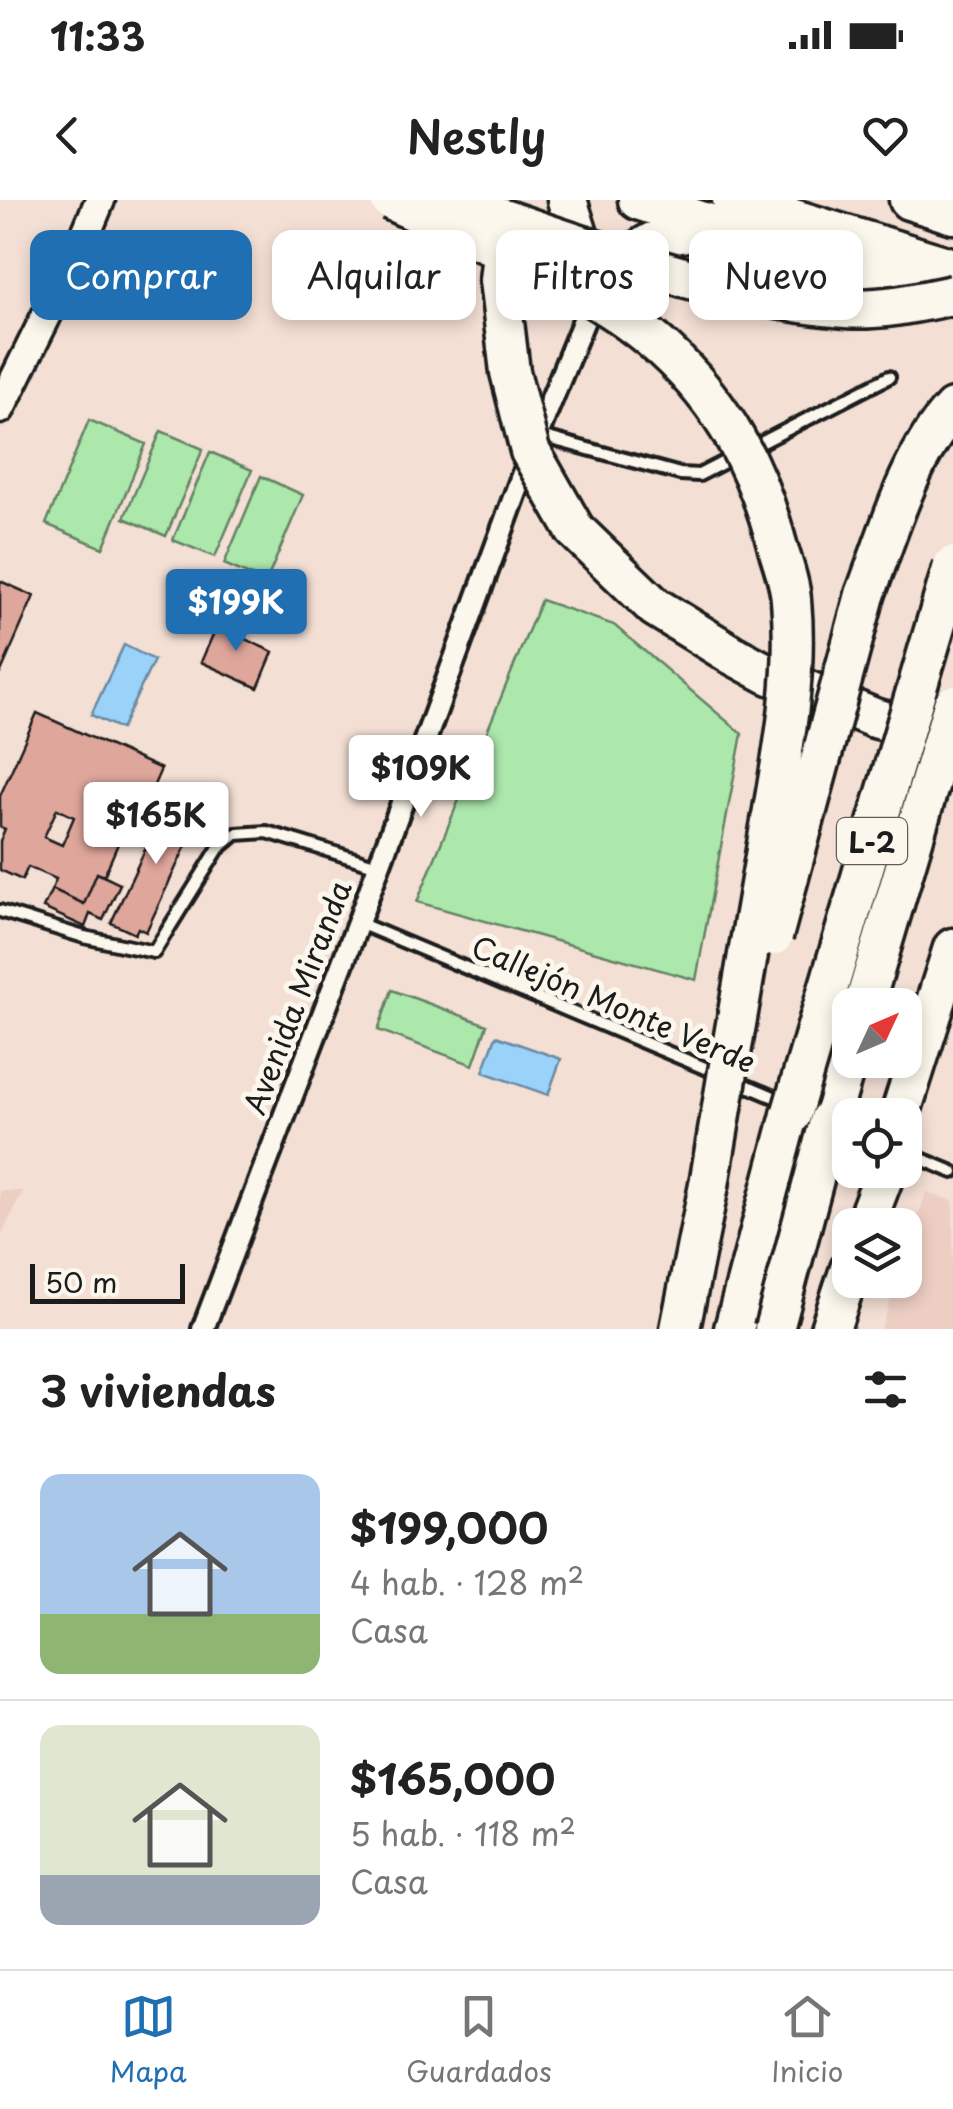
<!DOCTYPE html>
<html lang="es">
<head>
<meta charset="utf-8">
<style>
	body { margin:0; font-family:"Playpen Sans",sans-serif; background:#f2f2f2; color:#222; height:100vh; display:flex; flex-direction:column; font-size:38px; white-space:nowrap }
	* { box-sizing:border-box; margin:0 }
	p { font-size:32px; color:#767676 }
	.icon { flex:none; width:55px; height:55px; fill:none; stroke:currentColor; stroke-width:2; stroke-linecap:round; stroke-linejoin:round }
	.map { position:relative; height:1129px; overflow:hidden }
	.panel { display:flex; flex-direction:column; background:#fff; flex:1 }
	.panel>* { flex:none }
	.banner { position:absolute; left:30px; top:30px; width:895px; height:90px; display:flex; gap:20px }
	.needle { width:65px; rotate:46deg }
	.buttons { position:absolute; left:832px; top:788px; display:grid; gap:20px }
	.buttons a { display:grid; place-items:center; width:90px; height:90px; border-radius:20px; background:#fff; box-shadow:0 5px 15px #0003; font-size:50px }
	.scale { position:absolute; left:30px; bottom:25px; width:155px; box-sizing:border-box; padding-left:10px; border:5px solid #1c1c1c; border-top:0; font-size:28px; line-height:35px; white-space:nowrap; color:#1c1c1c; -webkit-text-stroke:8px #fbf7ec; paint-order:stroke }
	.price { position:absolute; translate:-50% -85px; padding:0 22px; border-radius:10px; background:#fff; color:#222; font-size:32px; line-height:65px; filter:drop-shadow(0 2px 5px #0008) }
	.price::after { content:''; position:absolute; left:50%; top:60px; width:30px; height:22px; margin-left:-15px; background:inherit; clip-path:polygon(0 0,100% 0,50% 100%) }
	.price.on { background:#1f6fb2; color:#fff }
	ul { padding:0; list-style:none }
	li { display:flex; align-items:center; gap:30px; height:250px; padding:0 40px }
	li+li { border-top:2px solid #e0e0e0 }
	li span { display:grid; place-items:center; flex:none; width:280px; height:200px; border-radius:20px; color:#555 }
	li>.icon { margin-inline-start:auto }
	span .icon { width:120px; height:120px; fill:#fffc; stroke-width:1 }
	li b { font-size:42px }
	h2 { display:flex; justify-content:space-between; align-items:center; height:120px; padding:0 40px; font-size:42px }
	.tag { padding:0 35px; border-radius:20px; background:#fff; box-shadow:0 5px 15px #0003; font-size:35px; line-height:90px }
	.tag.on { background:#1f6fb2; color:#fff }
	.status { display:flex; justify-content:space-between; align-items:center; height:70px; padding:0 50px; background:#fff; direction:ltr }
	.status svg { height:28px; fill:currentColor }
	header { display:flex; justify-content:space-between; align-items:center; height:130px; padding:0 40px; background:#fff; font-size:45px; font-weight:600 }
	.menu { display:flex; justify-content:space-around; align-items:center; height:140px; border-top:2px solid #e0e0e0; background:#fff; font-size:28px; color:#767676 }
	.menu a { display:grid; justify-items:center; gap:5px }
	.menu .on { color:#1f6fb2 }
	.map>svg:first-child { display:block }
	.built { fill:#edcec3 }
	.green { fill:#ace7ac; stroke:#648264; stroke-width:2.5 }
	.water { fill:#9bd2fa; stroke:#6889a1; stroke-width:2.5 }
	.building { fill:#dfa69b; stroke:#1c1c1c; stroke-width:2.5; fill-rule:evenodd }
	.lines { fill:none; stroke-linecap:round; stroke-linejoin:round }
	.lane-casing { stroke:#1c1c1c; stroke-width:18 }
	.street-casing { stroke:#1c1c1c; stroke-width:28 }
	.secondary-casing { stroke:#1c1c1c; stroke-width:35 }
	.highway-casing { stroke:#1c1c1c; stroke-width:45 }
	.lane { stroke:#fbf7ec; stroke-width:10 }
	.street { stroke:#fbf7ec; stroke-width:20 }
	.secondary { stroke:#fbf7ec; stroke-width:28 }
	.highway { stroke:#fbf7ec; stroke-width:38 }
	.highway-bridge-casing { stroke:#1c1c1c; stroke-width:45; stroke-linecap:butt }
	.highway-bridge { stroke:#fbf7ec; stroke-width:38 }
	.labels { text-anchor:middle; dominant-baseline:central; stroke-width:10; stroke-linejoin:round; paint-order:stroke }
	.shield { fill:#fbf7ec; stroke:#5f5e5a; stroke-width:2.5 }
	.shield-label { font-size:28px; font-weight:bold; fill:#1c1c1c }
	.street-label { font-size:30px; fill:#1c1c1c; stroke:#fbf7ec }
</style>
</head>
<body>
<div class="status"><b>11:33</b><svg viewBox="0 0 49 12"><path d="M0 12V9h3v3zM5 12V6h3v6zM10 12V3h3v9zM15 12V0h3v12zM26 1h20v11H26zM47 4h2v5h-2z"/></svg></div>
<header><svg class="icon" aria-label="back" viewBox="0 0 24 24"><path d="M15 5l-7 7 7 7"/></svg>Nestly<svg class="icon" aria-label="heart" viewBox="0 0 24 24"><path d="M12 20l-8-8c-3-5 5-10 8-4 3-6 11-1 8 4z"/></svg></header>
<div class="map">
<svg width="953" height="1129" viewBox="0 0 953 1129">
	<rect width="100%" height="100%" fill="#f3dfd4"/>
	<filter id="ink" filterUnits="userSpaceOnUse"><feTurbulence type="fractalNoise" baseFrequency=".01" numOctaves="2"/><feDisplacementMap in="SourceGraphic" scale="20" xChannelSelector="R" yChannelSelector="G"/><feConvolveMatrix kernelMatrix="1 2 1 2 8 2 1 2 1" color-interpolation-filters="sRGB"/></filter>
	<g filter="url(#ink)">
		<path class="built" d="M 0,991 L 23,991 L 0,1038 Z
			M 926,992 L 953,1001 L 953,1129 L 881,1129 L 897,1080 L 905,1080 L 905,1056 Z"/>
		<path class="green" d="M 89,220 L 146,244 L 103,348 L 46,324 Z
			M 161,231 L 203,249 L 166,336 L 124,318 Z
			M 210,252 L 252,270 L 215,357 L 173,340 Z
			M 261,276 L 303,295 L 266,382 L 224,364 Z
			M 541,400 L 614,425 L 742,534 L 696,780 L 417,702 Z
			M 392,790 L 487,825 L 473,865 L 378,830 Z"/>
		<path class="water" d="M 124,445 L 154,460 L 121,529 L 91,515 Z
			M 496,836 L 561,859 L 548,895 L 483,872 Z"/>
		<path class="building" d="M 0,381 L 34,396 L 0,474 Z
			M 222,414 L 240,422 L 234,434 L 273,452 L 258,488 L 201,462 Z
			M 37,513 L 161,569 L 129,643 L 120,639 L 104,676 L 97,673 L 84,704 L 52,689 L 56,679 L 28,667 L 22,680 L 0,670 L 0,641 L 5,629 L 0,627 L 0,596 ZM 57,609 L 74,617 L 62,645 L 44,637 Z
			M 169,598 L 201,613 L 146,732 L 138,728 L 135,734 L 111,723 Z
			M 97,673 L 120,684 L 103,720 L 90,714 L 85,727 L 43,708 L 52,689 L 84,704 Z"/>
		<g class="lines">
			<defs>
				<path id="lane" d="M 754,54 L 776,77 L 836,89
					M 537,235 L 680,274 L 699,275 L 889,177
					M 0,711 L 84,737 L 154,752 L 218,649 L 236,634 L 267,632 L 378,666
					M 359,723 L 786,902
					M 905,952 L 953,972"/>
				<path id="street" d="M 203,1129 L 358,723 L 537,235 L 595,93"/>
				<path id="secondary" d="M 0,209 L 80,48 L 100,0"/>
				<path id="highway" d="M 567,0 L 590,72
					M 638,0 L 766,43 L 953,97
					M 732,0 L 953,68
					M 909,0 L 953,14
					M 595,93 C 626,53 661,27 715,31
					M 575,330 L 655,407 L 731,454 L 768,474 L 874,518 L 953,539
					M 865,395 C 887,337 910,254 953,209
					M 900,915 L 953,748
					M 830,919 L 850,850
					M 865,1025 L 886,970
					M 680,1129 L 709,985
					M 734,1129 L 791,915
					M 830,1129 L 850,1069"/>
			</defs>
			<use href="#lane" class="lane-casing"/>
			<use href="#street" class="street-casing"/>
			<use href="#secondary" class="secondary-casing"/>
			<use href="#highway" class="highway-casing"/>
			<use href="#lane" class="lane"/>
			<use href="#street" class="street"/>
			<use href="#secondary" class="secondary"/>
			<use href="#highway" class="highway"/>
			<defs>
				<path id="highway-bridge" d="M 390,0 C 483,43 585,79 662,148 C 725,205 757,268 778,348 C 783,365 790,383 791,400 C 799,485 779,572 765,656 C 746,766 727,875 709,985
					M 446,0 C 569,40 718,99 846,108 C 881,111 919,102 953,95
					M 505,27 L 499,80 L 510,172 L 530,251 L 575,330
					M 773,736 L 865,395
					M 864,805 L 953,505
					M 791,915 L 953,366
					M 774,1129 L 830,919"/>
			</defs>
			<use href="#highway-bridge" class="highway-bridge-casing"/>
			<use href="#highway-bridge" class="highway-bridge"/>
		</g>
	</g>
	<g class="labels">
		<rect class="shield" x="837" y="618" width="70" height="46" rx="8"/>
		<g class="shield-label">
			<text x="872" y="641">L-2</text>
		</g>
		<g class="street-label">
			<text transform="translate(296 797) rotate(-69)">Avenida Miranda</text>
			<text transform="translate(614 803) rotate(23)">Callejón Monte Verde</text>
		</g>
	</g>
</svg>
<div class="buttons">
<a><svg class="needle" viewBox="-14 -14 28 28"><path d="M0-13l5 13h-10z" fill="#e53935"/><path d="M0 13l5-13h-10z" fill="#767676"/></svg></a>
<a><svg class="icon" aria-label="locate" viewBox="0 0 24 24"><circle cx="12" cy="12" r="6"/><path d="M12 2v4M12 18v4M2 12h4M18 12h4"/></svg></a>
<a><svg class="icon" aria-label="layers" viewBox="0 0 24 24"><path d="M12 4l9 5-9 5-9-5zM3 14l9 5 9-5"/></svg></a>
</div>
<div class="scale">50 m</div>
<b class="price on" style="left:236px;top:454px">$199K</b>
<b class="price" style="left:421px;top:620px">$109K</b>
<b class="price" style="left:156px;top:667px">$165K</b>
<div class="banner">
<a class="tag on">Comprar</a>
<a class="tag">Alquilar</a>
<a class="tag">Filtros</a>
<a class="tag">Nuevo</a>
</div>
</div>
<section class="panel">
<h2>3 viviendas<svg class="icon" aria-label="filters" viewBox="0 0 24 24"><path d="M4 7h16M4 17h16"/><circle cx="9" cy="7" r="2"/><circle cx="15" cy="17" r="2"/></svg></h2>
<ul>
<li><span style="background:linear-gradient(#a9c7e8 70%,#8fb573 0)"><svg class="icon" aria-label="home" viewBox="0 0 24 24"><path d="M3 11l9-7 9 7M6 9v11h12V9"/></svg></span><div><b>$199,000</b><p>4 hab. · 128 m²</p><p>Casa</p></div></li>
<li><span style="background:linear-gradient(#dfe7d0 75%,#9aa5b1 0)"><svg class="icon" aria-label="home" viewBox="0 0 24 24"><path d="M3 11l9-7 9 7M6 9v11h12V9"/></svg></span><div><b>$165,000</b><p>5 hab. · 118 m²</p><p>Casa</p></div></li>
</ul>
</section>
<nav class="menu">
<a class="on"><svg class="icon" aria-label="map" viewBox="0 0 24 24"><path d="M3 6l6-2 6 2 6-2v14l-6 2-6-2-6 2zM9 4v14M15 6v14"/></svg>Mapa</a>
<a><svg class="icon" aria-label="saved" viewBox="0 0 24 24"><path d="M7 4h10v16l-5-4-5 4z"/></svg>Guardados</a>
<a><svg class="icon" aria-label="home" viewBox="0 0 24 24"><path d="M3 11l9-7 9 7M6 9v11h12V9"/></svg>Inicio</a>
</nav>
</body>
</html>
